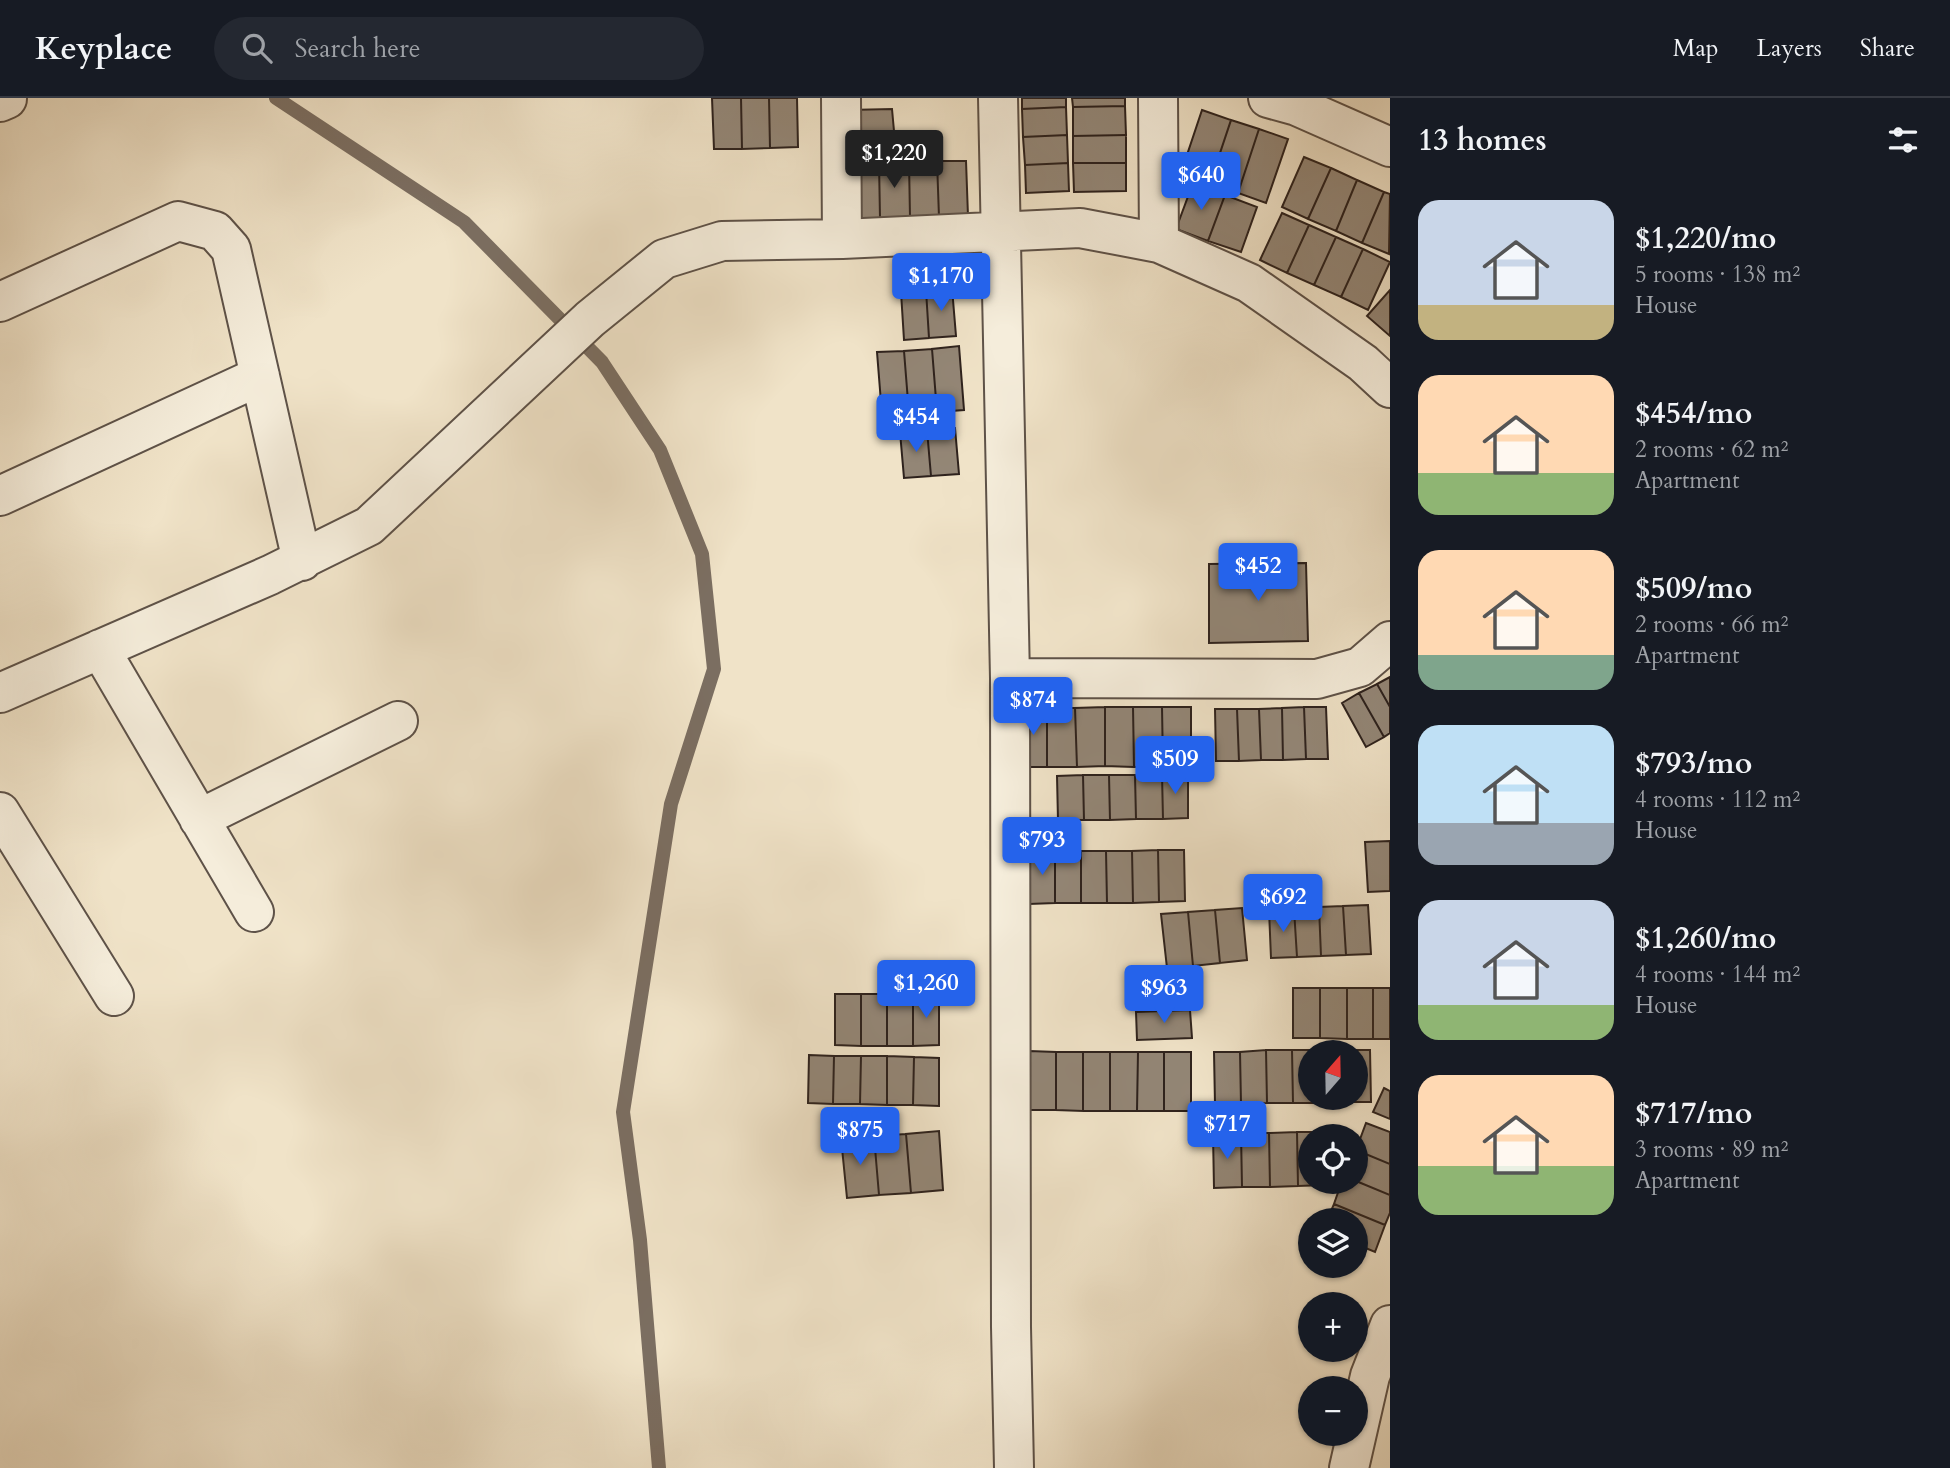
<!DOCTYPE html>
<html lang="en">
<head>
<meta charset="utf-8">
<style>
	body { margin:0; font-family:Cardo,serif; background:#242831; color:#f1f3f6; height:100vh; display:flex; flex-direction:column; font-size:26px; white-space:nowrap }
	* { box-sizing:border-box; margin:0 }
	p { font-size:23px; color:#9ea1a6 }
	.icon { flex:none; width:38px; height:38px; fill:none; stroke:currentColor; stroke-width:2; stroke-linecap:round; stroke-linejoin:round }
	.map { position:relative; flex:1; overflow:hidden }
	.sheet { display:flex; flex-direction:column; background:#171b24; width:560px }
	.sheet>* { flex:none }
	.needle { width:46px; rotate:20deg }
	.buttons { position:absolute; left:1298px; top:942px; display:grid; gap:14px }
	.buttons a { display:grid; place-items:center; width:70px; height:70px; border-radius:50%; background:#171b24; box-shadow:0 2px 5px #0004; font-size:35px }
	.price { position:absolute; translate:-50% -60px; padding:0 16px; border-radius:7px; background:#2563eb; color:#fff; font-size:23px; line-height:46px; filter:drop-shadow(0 2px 4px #0008) }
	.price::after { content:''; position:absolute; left:50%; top:42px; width:21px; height:16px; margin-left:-10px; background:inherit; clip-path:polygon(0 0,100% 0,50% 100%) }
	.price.on { background:#222; color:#fff }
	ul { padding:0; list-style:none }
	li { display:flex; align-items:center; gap:21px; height:175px; padding:0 28px }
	li span { display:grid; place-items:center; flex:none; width:196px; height:140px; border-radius:21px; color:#555 }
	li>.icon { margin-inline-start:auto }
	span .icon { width:84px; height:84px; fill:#fffc; stroke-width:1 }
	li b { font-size:30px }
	h2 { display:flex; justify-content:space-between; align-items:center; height:84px; padding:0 28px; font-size:30px }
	header { display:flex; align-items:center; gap:42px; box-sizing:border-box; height:98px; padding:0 35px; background:#171b24; border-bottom:2px solid #363941 }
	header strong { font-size:33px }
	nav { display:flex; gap:38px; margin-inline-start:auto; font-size:24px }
	.search { width:490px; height:63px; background:#242831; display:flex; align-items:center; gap:18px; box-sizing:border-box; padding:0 24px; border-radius:38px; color:#9ea1a6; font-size:26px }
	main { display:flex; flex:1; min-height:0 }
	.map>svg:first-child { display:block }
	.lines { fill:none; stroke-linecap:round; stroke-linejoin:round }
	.stream { stroke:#7b6e61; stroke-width:14 }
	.building { fill:#938676; stroke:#2e221d; stroke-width:2 }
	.minor-casing { stroke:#5e5248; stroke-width:42 }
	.minor { stroke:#f5eddb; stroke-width:38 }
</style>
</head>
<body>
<header>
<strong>Keyplace</strong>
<div class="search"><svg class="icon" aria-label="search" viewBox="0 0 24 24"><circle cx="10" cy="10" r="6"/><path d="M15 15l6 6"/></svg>Search here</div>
<nav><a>Map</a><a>Layers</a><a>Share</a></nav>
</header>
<main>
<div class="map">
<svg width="1390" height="1370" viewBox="0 0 1390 1370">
	<rect width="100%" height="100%" fill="#f0e3c8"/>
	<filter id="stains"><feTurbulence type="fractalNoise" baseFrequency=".00286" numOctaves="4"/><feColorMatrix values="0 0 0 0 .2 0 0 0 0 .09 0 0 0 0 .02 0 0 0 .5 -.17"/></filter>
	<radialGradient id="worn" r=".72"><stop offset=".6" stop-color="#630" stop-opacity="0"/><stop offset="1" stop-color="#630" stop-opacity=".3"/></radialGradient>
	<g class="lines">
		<path class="stream" d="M 276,0 L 464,124 L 602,264 L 660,352 L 702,456 L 714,571 L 671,706 L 623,1014 L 640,1142 L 659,1370"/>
	</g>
	<path class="building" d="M 712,0 L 741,0 L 742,51 L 714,51 Z
		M 741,0 L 769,0 L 770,50 L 742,51 Z
		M 769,0 L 797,0 L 798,49 L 770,50 Z
		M 1022,0 L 1066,0 L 1066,9 L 1022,11 Z
		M 1072,0 L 1125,0 L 1125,8 L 1073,9 Z
		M 1125,8 L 1126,37 L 1073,38 L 1073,9 Z
		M 1066,9 L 1067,37 L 1023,39 L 1022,11 Z
		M 892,11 L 894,33 L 848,34 L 848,12 Z
		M 1202,12 L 1231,22 L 1210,85 L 1181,75 Z
		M 1231,22 L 1259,31 L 1238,95 L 1210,85 Z
		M 1259,31 L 1288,41 L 1266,105 L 1238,95 Z
		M 894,33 L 894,56 L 849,57 L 848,34 Z
		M 1067,37 L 1068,65 L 1025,67 L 1023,39 Z
		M 1126,37 L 1126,65 L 1073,65 L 1073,38 Z
		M 1304,59 L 1331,70 L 1308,121 L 1282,109 Z
		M 937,63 L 966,63 L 968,118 L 939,119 Z
		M 937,63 L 939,119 L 910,119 L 909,64 Z
		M 879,64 L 909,64 L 910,119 L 880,120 Z
		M 879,64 L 880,120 L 851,120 L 850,65 Z
		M 1068,65 L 1069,93 L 1026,95 L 1025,67 Z
		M 1073,65 L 1126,65 L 1126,93 L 1074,94 Z
		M 1331,70 L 1357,82 L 1336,133 L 1308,121 Z
		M 1357,82 L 1384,94 L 1362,145 L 1336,133 Z
		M 1193,85 L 1225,97 L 1208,143 L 1176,131 Z
		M 1384,94 L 1390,96 L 1389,156 L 1362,145 Z
		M 1225,97 L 1257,109 L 1241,154 L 1208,143 Z
		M 1282,115 L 1309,127 L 1287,175 L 1260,162 Z
		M 1309,127 L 1336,139 L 1314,187 L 1287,175 Z
		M 1336,139 L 1363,151 L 1341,199 L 1314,187 Z
		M 1363,151 L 1390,164 L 1368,212 L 1341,199 Z
		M 952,190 L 956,238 L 929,240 L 926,192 Z
		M 926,192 L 929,240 L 904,242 L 901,194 Z
		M 1390,192 L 1390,238 L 1367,218 Z
		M 959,248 L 964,312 L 937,314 L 932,251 Z
		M 932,251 L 937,314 L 909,316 L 904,253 Z
		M 904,253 L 909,316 L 882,317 L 877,254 Z
		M 955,330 L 959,376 L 931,378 L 927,332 Z
		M 927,332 L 931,378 L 904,380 L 900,334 Z
		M 1306,465 L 1308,543 L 1209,545 L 1209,466 Z
		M 1390,579 L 1390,609 L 1377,586 Z
		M 1377,586 L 1390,609 L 1390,635 L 1384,639 L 1359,595 Z
		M 1359,595 L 1384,639 L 1366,649 L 1342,605 Z
		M 1105,609 L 1105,668 L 1077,669 L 1075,610 Z
		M 1105,609 L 1133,609 L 1134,669 L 1105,668 Z
		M 1133,609 L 1162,609 L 1163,668 L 1134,669 Z
		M 1162,609 L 1191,609 L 1191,668 L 1163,668 Z
		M 1304,609 L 1306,661 L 1283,662 L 1282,610 Z
		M 1304,609 L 1326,609 L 1328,661 L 1306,661 Z
		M 1018,610 L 1047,610 L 1047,669 L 1019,669 Z
		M 1047,610 L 1075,610 L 1077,669 L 1047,669 Z
		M 1282,610 L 1283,662 L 1261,662 L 1259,611 Z
		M 1215,611 L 1237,611 L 1239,663 L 1216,663 Z
		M 1237,611 L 1259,611 L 1261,662 L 1239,663 Z
		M 1162,676 L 1163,721 L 1136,721 L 1135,677 Z
		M 1162,676 L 1188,676 L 1188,720 L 1163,721 Z
		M 1083,677 L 1084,722 L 1058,722 L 1057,678 Z
		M 1083,677 L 1109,677 L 1110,722 L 1084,722 Z
		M 1109,677 L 1135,677 L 1136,721 L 1110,722 Z
		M 1390,743 L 1390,793 L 1368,794 L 1365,744 Z
		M 1158,752 L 1159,804 L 1133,805 L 1132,753 Z
		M 1158,752 L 1184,752 L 1185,803 L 1159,804 Z
		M 1055,753 L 1055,805 L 1029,806 L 1029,754 Z
		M 1055,753 L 1081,753 L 1081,805 L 1055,805 Z
		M 1081,753 L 1106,753 L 1107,805 L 1081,805 Z
		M 1106,753 L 1132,753 L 1133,805 L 1107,805 Z
		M 1368,807 L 1371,856 L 1346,857 L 1343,808 Z
		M 1343,808 L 1346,857 L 1321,858 L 1319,809 Z
		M 1319,809 L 1321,858 L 1297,859 L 1294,811 Z
		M 1242,810 L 1247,862 L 1220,865 L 1215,812 Z
		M 1294,811 L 1297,859 L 1271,860 L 1269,812 Z
		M 1215,812 L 1220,865 L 1193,868 L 1188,814 Z
		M 1188,814 L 1193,868 L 1167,870 L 1161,816 Z
		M 1189,883 L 1190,912 L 1136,914 L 1134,886 Z
		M 1293,890 L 1320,890 L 1320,940 L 1293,940 Z
		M 1320,890 L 1347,890 L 1347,941 L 1320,940 Z
		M 1347,890 L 1373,890 L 1373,941 L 1347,941 Z
		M 1373,890 L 1390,890 L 1390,941 L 1373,941 Z
		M 835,896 L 861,896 L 861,948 L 835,947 Z
		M 861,896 L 887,896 L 887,948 L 861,948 Z
		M 887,896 L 913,896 L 913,948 L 887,948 Z
		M 913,896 L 939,896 L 939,947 L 913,948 Z
		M 1190,912 L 1192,940 L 1137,942 L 1136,914 Z
		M 1266,952 L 1267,1005 L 1241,1006 L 1240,954 Z
		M 1266,952 L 1292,952 L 1293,1005 L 1267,1005 Z
		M 1292,952 L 1318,952 L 1311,954 L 1311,999 L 1319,999 L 1319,1005 L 1293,1005 Z
		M 1344,952 L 1370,952 L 1371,1004 L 1345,1004 L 1344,999 L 1356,999 L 1356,954 Z
		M 1029,953 L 1056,954 L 1056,1012 L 1029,1012 Z
		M 1056,954 L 1083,954 L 1083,1013 L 1056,1012 Z
		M 1083,954 L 1110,954 L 1110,1013 L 1083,1013 Z
		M 1110,954 L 1138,954 L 1137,1013 L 1110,1013 Z
		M 1138,954 L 1164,954 L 1164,1013 L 1137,1013 Z
		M 1164,954 L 1191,954 L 1191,1013 L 1164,1013 Z
		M 1214,954 L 1240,954 L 1241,1006 L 1215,1006 Z
		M 809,957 L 834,958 L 833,1006 L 808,1005 Z
		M 834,958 L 861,958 L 860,1006 L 833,1006 Z
		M 861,958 L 887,958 L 887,1007 L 860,1006 Z
		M 887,958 L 914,959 L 913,1007 L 887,1007 Z
		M 914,959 L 939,960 L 939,1008 L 913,1007 Z
		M 1384,990 L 1390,993 L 1390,1021 L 1373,1014 Z
		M 1319,999 L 1344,999 L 1345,1004 L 1319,1005 Z
		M 1366,1025 L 1390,1034 L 1390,1066 L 1356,1052 Z
		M 939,1033 L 943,1092 L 911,1095 L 906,1036 Z
		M 1297,1034 L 1298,1088 L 1270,1089 L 1269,1035 Z
		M 1297,1034 L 1324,1034 L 1325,1038 L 1311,1038 L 1311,1083 L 1325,1083 L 1325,1087 L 1298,1088 Z
		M 1241,1035 L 1242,1089 L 1214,1090 L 1213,1036 Z
		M 1241,1035 L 1269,1035 L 1270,1089 L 1242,1089 Z
		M 906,1036 L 911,1095 L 879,1097 L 874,1038 Z
		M 874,1038 L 879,1097 L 847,1100 L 841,1040 Z
		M 1356,1052 L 1390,1066 L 1390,1097 L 1356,1083 Z
		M 1342,1083 L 1356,1083 L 1390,1097 L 1390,1115 L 1385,1127 L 1334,1106 Z
		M 1334,1106 L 1385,1127 L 1375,1154 L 1356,1146 L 1356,1122 L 1327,1122 Z"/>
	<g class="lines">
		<defs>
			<path id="minor" d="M 841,0 L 842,141
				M 998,0 L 1010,580 L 1011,1229 L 1014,1370
				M 1158,0 L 1159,145
				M 1268,0 L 1297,8 L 1390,49
				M 0,4 L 7,1
				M 0,204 L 178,123 L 215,133 L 231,151 L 302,463
				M 0,398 L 260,278
				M 100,551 L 254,814
				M 1010,580 L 1317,581 L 1360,569 L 1390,543
				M 0,595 L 270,477 L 369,428 L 590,221 L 664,161 L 722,143 L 842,141 L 1080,130 L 1159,145 L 1249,185 L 1363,265 L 1390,290
				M 0,714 L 114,898
				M 199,721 L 398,623
				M 1349,1370 L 1370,1278 L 1390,1227"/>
		</defs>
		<use href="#minor" class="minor-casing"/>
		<use href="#minor" class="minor"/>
	</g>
	<rect width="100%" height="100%" filter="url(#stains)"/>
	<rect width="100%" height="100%" fill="url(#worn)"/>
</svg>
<div class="buttons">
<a><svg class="needle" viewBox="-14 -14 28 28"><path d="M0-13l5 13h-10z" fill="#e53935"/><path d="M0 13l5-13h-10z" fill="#9ea1a6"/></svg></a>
<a><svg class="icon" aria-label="locate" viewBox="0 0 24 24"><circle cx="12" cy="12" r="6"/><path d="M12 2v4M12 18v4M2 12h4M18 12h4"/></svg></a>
<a><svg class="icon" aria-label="layers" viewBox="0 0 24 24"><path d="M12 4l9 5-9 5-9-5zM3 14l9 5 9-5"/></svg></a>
<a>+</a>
<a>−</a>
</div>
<b class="price on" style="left:894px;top:92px">$1,220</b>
<b class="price" style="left:1201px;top:114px">$640</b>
<b class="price" style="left:941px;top:215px">$1,170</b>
<b class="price" style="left:916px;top:356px">$454</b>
<b class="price" style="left:1258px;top:505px">$452</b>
<b class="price" style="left:1033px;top:639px">$874</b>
<b class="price" style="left:1175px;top:698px">$509</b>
<b class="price" style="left:1042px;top:779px">$793</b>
<b class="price" style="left:1283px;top:836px">$692</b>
<b class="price" style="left:926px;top:922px">$1,260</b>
<b class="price" style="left:1164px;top:927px">$963</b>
<b class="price" style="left:1227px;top:1063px">$717</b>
<b class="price" style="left:860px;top:1069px">$875</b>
</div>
<section class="sheet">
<h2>13 homes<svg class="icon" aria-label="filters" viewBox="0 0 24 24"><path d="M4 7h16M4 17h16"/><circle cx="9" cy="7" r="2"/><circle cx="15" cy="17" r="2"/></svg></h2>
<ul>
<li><span style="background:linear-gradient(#c9d6e8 75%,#c2b280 0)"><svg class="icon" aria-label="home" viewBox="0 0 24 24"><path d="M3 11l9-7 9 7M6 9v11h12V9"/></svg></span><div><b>$1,220/mo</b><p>5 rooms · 138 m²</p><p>House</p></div></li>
<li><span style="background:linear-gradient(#ffd9b3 70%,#8fb573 0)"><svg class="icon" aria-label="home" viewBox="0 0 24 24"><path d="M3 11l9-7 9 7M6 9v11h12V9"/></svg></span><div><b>$454/mo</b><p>2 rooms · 62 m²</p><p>Apartment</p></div></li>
<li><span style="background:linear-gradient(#ffd9b3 75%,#7fa58c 0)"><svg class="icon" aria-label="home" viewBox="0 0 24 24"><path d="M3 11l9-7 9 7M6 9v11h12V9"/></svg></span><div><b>$509/mo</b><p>2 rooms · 66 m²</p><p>Apartment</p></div></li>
<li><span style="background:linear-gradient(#bfe0f5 70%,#9aa5b1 0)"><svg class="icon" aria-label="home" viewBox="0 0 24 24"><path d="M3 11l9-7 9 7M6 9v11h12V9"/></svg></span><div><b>$793/mo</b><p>4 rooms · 112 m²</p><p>House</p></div></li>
<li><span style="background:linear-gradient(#c9d6e8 75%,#8fb573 0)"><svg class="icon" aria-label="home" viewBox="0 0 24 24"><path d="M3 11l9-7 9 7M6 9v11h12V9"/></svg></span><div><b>$1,260/mo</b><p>4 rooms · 144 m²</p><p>House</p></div></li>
<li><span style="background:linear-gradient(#ffd9b3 65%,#8fb573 0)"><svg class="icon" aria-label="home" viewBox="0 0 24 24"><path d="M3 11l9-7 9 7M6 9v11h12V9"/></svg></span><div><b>$717/mo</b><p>3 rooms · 89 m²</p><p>Apartment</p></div></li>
</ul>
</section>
</main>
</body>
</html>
